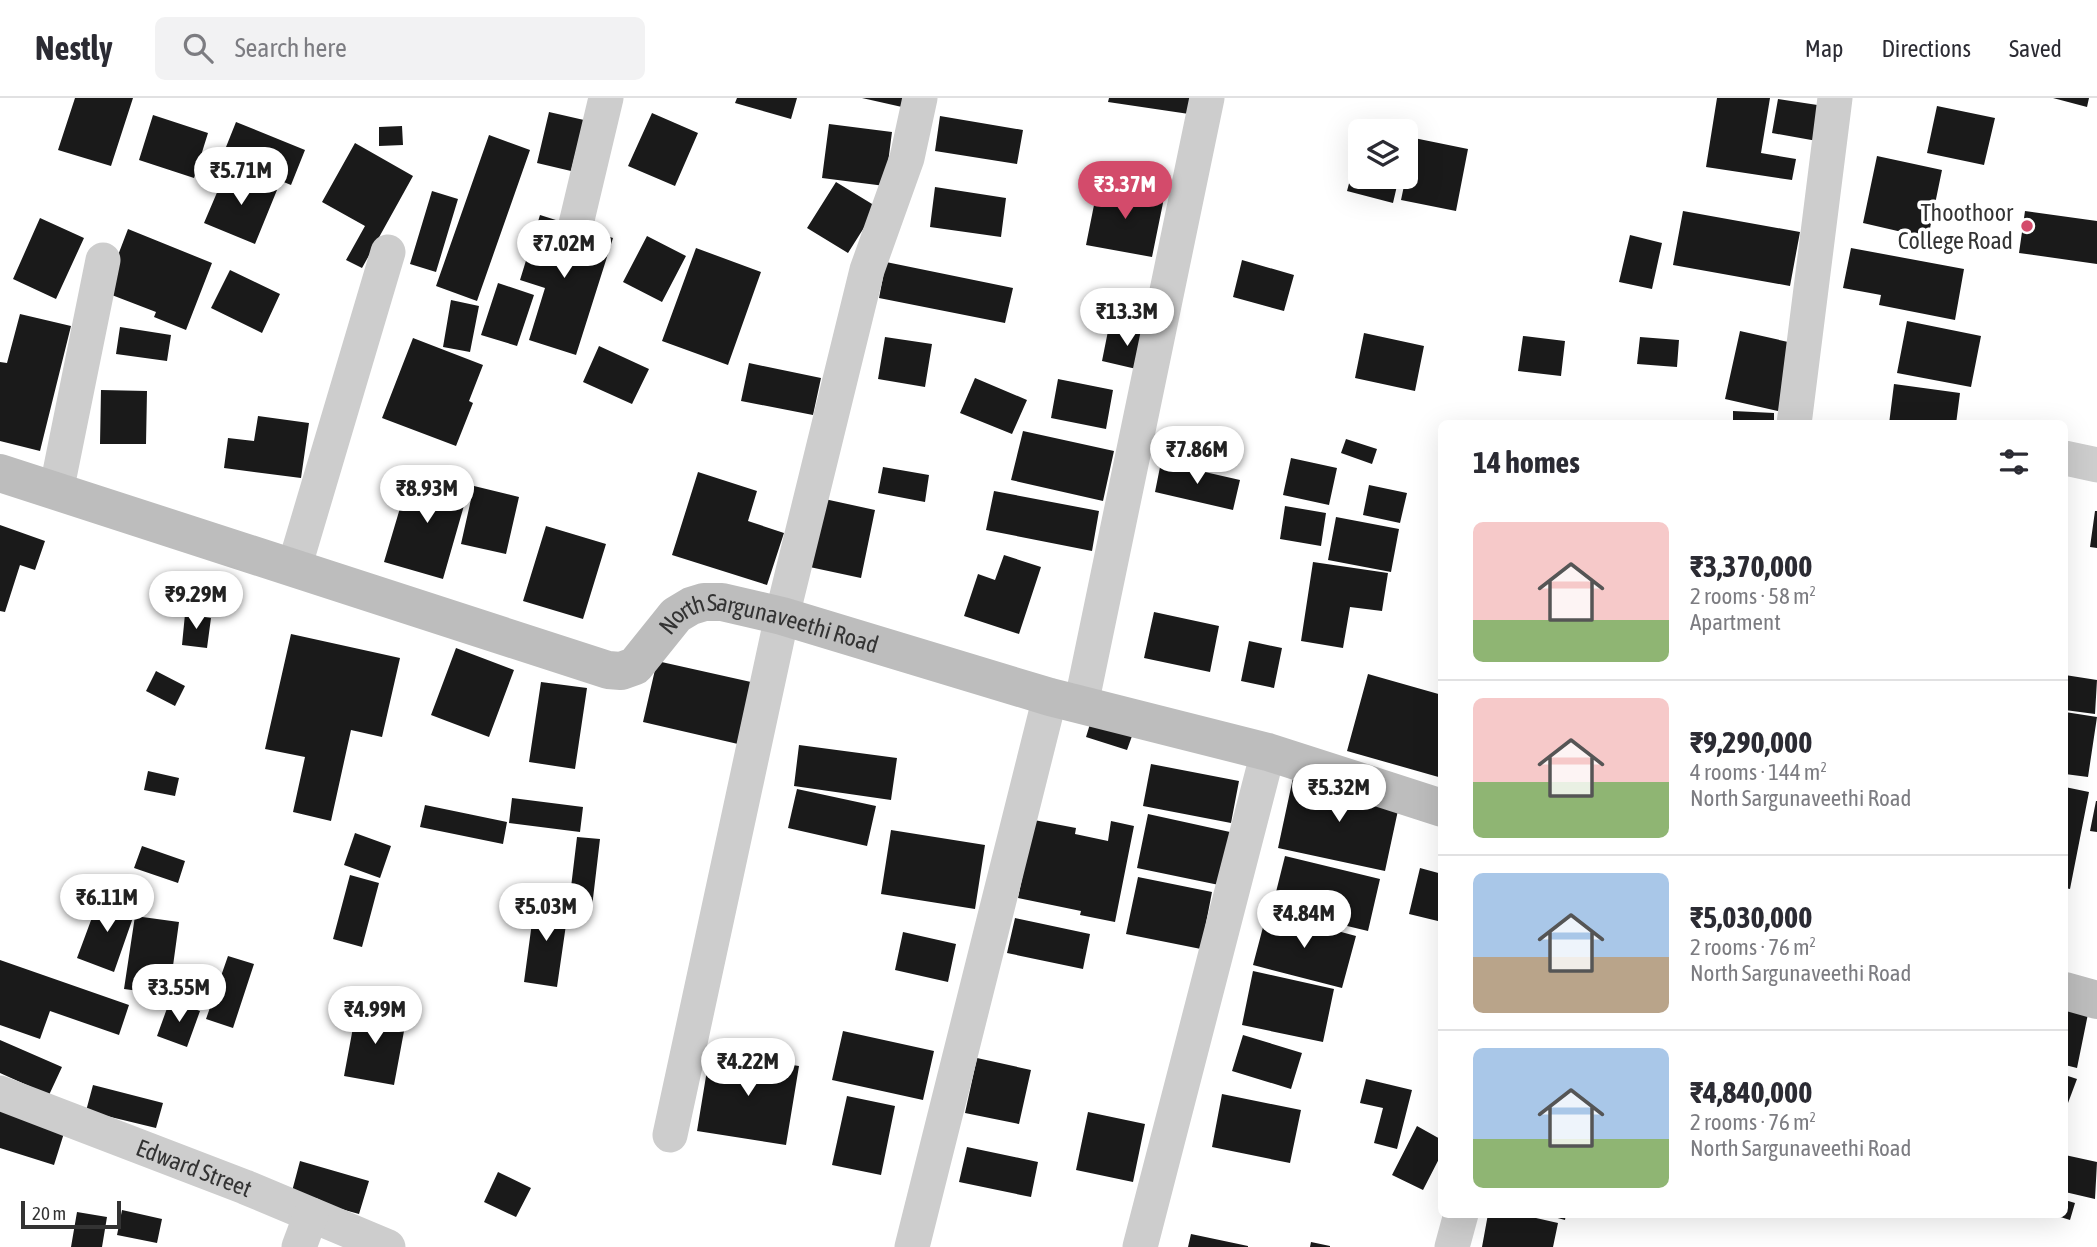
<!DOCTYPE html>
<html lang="en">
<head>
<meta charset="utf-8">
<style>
	body { margin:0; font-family:"Asap Condensed",sans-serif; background:#f2f2f3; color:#2b2b33; height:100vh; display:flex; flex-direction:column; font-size:26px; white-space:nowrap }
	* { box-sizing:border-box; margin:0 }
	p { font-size:23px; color:#7c7c81 }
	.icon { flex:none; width:38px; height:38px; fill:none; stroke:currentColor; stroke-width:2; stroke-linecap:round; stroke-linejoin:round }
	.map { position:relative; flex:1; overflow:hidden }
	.panel { position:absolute; left:1438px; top:322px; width:630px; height:798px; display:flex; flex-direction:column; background:#fff; border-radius:10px; box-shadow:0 7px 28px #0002 }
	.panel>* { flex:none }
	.tools { position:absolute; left:1348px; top:21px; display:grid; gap:14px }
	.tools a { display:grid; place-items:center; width:70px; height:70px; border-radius:10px; background:#fff; box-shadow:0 7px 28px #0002; font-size:35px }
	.scale { position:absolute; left:21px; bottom:18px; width:100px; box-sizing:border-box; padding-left:7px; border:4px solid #333; border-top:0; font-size:19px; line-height:24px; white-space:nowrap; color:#333; -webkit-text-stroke:5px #fff; paint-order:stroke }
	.price { position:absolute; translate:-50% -60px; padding:0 16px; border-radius:24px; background:#fff; color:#222; font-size:23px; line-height:46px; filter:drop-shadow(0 2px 4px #0008) }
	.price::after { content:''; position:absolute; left:50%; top:42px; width:21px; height:16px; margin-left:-10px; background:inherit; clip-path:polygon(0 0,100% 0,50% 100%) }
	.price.on { background:#d34b6b; color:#fff }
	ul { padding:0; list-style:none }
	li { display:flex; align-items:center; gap:21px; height:175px; padding:0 35px }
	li+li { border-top:2px solid #e1e1e2 }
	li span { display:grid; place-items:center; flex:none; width:196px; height:140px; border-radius:10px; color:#555 }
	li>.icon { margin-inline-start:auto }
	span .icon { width:84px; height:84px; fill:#fffc; stroke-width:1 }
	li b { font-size:30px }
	h2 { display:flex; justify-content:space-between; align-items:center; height:84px; padding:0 35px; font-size:30px }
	header { display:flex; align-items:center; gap:42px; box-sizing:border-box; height:98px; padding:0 35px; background:#fff; border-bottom:2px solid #e1e1e2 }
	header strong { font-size:33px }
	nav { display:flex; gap:38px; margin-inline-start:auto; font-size:24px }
	.search { width:490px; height:63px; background:#f2f2f3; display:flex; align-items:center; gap:18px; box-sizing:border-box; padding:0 24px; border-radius:10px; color:#7c7c81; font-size:26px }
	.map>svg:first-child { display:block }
	.building { fill:#1a1a1a }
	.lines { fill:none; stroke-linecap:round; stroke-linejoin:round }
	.street { stroke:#cdcdcd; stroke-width:35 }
	.secondary { stroke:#bdbdbd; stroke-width:38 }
	.poi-dot { fill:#d34b6b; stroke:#fff; stroke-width:2.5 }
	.labels { text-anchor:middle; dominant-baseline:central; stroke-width:7; stroke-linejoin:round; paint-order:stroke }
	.poi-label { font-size:24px; fill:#333; stroke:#fff; text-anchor:end }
	.street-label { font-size:24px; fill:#333; stroke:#fff }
</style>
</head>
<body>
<header>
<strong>Nestly</strong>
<div class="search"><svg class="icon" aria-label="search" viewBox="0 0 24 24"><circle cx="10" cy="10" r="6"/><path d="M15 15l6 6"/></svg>Search here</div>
<nav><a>Map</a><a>Directions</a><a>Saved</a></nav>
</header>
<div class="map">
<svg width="2097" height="1149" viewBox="0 0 2097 1149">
	<rect width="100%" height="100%" fill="#fff"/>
	<path class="building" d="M 75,0 L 133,0 L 111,68 L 58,52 Z
		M 737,0 L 797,0 L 791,21 L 735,5 Z
		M 862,0 L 904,0 L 902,9 Z
		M 1109,0 L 1191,0 L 1189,16 L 1108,4 Z
		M 1717,0 L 1770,0 L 1761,55 L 1796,61 L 1792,82 L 1706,69 Z
		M 2053,0 L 2089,0 L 2087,9 Z
		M 1778,1 L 1824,8 L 1817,43 L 1772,35 Z
		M 1937,8 L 1995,20 L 1984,67 L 1927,55 Z
		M 549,14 L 584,22 L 571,73 L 537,65 Z
		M 652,15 L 698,35 L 675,88 L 628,68 Z
		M 153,17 L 208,35 L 194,80 L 139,62 Z
		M 940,18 L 1023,32 L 1017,66 L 935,53 Z
		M 236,24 L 305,52 L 291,87 L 222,59 Z
		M 829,26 L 892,34 L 885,88 L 822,80 Z
		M 402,28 L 403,47 L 379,48 L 379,29 Z
		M 489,37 L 530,52 L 477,203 L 436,188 Z
		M 1414,40 L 1468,51 L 1456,113 L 1401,102 Z
		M 355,45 L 413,78 L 362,170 L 346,162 L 365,128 L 322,104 Z
		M 1877,58 L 1942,72 L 1928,140 L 1863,125 Z
		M 1356,59 L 1360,60 L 1360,79 L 1399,79 L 1393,105 L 1347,93 Z
		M 227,71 L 277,92 L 255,146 L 204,125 Z
		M 836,84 L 877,109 L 848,155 L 807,130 Z
		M 1098,87 L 1164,100 L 1152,159 L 1086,147 Z
		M 935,89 L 1006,100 L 1001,139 L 930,129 Z
		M 432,93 L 458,101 L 436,174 L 410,166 Z
		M 1683,113 L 1800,134 L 1790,188 L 1673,167 Z
		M 2025,113 L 2097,123 L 2097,166 L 2019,155 Z
		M 540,117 L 613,140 L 576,257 L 529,242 L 545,190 L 520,182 Z
		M 40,120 L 84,140 L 56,201 L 13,181 Z
		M 128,131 L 212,165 L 186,232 L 154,219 L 156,214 L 104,194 Z
		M 1630,137 L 1662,145 L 1652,191 L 1619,184 Z
		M 647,138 L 686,158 L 662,204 L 623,184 Z
		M 696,150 L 761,174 L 728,267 L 662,243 Z
		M 1851,150 L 1964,171 L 1955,222 L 1879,207 L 1881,197 L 1843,190 Z
		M 1242,162 L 1294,177 L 1284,213 L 1233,199 Z
		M 886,164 L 1013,190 L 1005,225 L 879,200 Z
		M 230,172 L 280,196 L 262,235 L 211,210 Z
		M 498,185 L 534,197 L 517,248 L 481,237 Z
		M 451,202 L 479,208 L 470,254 L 443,249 Z
		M 20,216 L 71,228 L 40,353 L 0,343 L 0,264 L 7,265 Z
		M 1907,223 L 1981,238 L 1971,289 L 1897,275 Z
		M 1109,228 L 1153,238 L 1145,273 L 1102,263 Z
		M 120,229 L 171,237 L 167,263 L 116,256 Z
		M 1740,233 L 1797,246 L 1782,314 L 1725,301 Z
		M 1364,235 L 1424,248 L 1415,293 L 1355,280 Z
		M 1523,238 L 1565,243 L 1561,278 L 1518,273 Z
		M 885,239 L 932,246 L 925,289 L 878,281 Z
		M 1640,239 L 1679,242 L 1677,269 L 1637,266 Z
		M 413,240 L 483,267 L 469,303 L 473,305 L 456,348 L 382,320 Z
		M 599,248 L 649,271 L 632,306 L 583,284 Z
		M 749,265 L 821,280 L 813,317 L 741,303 Z
		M 975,280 L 1027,302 L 1012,336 L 960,315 Z
		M 1058,281 L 1113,292 L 1106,331 L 1051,320 Z
		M 1894,286 L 1960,295 L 1956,326 L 1889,326 Z
		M 101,292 L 147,293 L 146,346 L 100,346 Z
		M 1733,313 L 1774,315 L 1774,326 L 1733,326 Z
		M 258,318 L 309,325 L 301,380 L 224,370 L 228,340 L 254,343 Z
		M 1023,333 L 1114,353 L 1103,403 L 1011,382 Z
		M 1346,341 L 1377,351 L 1372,366 L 1341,355 Z
		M 1291,360 L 1337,370 L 1329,407 L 1283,397 Z
		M 1161,364 L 1240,382 L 1233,412 L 1155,394 Z
		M 883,369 L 929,377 L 925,404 L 878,395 Z
		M 411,373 L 469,390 L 443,481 L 384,464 Z
		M 698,374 L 757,393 L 748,423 L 784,435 L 767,487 L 672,457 Z
		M 1369,387 L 1407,395 L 1400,425 L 1363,417 Z
		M 474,388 L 519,399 L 506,456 L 461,446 Z
		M 994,393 L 1099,413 L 1092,453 L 986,432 Z
		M 820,400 L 875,412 L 861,480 L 805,468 Z
		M 1285,408 L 1326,415 L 1321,448 L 1280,441 Z
		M 2095,413 L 2097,413 L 2097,450 L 2090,449 Z
		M 1336,419 L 1399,431 L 1391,474 L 1328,462 Z
		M 0,427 L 45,443 L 35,472 L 20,467 L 5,514 L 0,513 Z
		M 546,428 L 606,446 L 583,521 L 523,503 Z
		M 1004,457 L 1041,469 L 1019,536 L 964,518 L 978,476 L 995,482 Z
		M 1313,464 L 1388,475 L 1382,513 L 1350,509 L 1343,550 L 1301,543 Z
		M 1154,514 L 1219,528 L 1210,574 L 1144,560 Z
		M 185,516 L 211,520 L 207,550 L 182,547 Z
		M 291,536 L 400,560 L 382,639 L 351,632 L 331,723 L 293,714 L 305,659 L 265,651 Z
		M 1249,543 L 1282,550 L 1274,590 L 1241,583 Z
		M 456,550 L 514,572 L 489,639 L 431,617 Z
		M 657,563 L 751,584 L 738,646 L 643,624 Z
		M 156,573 L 185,588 L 175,608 L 146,593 Z
		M 1368,576 L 1442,597 L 1442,680 L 1347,653 Z
		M 2065,577 L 2097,582 L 2095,616 L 2065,612 Z
		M 541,584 L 587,590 L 575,671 L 529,664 Z
		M 1094,613 L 1136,627 L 1127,652 L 1086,639 Z
		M 2065,614 L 2097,619 L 2088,679 L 2065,676 Z
		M 799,647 L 897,660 L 891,702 L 794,688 Z
		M 1151,666 L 1239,683 L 1231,725 L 1143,708 Z
		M 148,673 L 179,680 L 175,698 L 144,692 Z
		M 1293,680 L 1400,703 L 1385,773 L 1278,750 Z
		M 2065,689 L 2089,694 L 2070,791 L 2065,790 Z
		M 797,691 L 876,708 L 867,748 L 788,730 Z
		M 512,700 L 583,709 L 580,734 L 509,725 Z
		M 2096,703 L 2097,703 L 2097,734 L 2090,733 Z
		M 425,707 L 507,724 L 503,746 L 420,729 Z
		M 1148,716 L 1230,734 L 1219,787 L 1137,770 Z
		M 1034,722 L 1076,730 L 1075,736 L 1108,743 L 1111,723 L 1134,728 L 1115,824 L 1080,817 L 1081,813 L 1018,800 Z
		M 891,732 L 985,747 L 975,811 L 881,796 Z
		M 355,735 L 391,748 L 380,780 L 344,767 Z
		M 577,739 L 600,741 L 592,809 L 569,806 Z
		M 142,748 L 185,763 L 178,785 L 134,770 Z
		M 1285,758 L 1380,781 L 1368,833 L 1272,810 Z
		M 1420,770 L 1442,776 L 1442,824 L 1409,816 Z
		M 350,777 L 379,785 L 362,849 L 333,841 Z
		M 1138,779 L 1212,794 L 1201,851 L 1126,836 Z
		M 100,798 L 136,811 L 114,874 L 77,860 Z
		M 535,802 L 569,806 L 557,889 L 524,884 Z
		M 1267,814 L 1356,838 L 1342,890 L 1253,867 Z
		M 135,818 L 179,824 L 169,897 L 124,891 Z
		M 1015,820 L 1090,836 L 1083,871 L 1007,855 Z
		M 903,834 L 956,846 L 948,884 L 895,872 Z
		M 228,858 L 254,866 L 233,930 L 206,921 Z
		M 0,862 L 129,907 L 119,937 L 50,913 L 40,941 L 0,927 Z
		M 1253,873 L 1334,891 L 1323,944 L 1242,927 Z
		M 2065,901 L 2090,906 L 2077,970 L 2065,967 Z
		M 170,902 L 200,913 L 187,949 L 157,938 Z
		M 357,908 L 407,917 L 394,987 L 344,978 Z
		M 843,933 L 934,953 L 923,1002 L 832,982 Z
		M 1243,937 L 1302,955 L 1291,991 L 1232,973 Z
		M 0,942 L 62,969 L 49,997 L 0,975 Z
		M 710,954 L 799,968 L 786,1047 L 697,1033 Z
		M 977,960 L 1031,972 L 1019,1026 L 965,1015 Z
		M 2065,977 L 2077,981 L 2065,1013 Z
		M 1366,981 L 1412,992 L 1397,1051 L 1374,1045 L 1383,1010 L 1360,1005 Z
		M 93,987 L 163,1005 L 156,1030 L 86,1013 Z
		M 0,993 L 70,1016 L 54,1067 L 0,1050 Z
		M 1222,996 L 1301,1012 L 1290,1065 L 1212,1049 Z
		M 847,998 L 895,1008 L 881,1077 L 832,1067 Z
		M 1088,1014 L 1145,1026 L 1133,1084 L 1076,1072 Z
		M 1417,1028 L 1442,1042 L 1442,1055 L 1423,1092 L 1392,1077 Z
		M 967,1049 L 1038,1064 L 1031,1099 L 959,1084 Z
		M 2065,1057 L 2097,1064 L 2095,1101 L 2065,1094 Z
		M 300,1063 L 369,1083 L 359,1116 L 291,1097 Z
		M 498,1074 L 531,1090 L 516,1119 L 484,1104 Z
		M 2065,1102 L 2075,1105 L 2070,1122 L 2054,1117 L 2065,1116 Z
		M 122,1112 L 162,1121 L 157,1145 L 117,1137 Z
		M 77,1114 L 107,1119 L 102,1149 L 71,1149 Z
		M 1488,1116 L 1519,1116 L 1558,1125 L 1553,1149 L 1482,1149 Z
		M 1543,1116 L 1566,1116 L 1565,1122 Z
		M 1191,1136 L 1248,1148 L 1248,1149 L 1188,1149 Z
		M 1311,1144 L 1330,1148 L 1330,1149 L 1310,1149 Z"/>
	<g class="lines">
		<g class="street">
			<path d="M 576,126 L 606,0"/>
			<path d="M 1794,326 L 1835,0"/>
			<path d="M 2065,360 L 2097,367"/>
			<path d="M 56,394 L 103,162"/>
			<path d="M 294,470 L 388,154"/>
			<path d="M 1081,607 L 1207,0"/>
			<path id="s1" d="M 0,995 L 245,1089 L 388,1149"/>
			<path d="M 670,1037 L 782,518 L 867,172 L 907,60 L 920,0"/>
			<path d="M 299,1149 L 311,1117"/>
			<path d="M 912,1149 L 1050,599"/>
			<path d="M 1140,1149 L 1268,654"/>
			<path d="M 1452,1149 L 1461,1116"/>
		</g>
		<g class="secondary">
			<path id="s2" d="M 0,375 L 608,572 L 621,573 L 635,568 L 676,517 L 691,508 L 704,504 L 722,504 L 782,518 L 1050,599 L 1268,654 L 1442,710"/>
			<path d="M 2065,893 L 2097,902"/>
		</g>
	</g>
	<circle class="poi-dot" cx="2027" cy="128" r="7"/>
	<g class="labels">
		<g class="poi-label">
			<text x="2013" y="114">Thoothoor<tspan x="2013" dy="28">College Road</tspan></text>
		</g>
		<g class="street-label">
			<text stroke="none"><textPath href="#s2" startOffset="828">North Sargunaveethi Road</textPath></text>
			<text stroke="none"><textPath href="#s1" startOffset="208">Edward Street</textPath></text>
		</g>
	</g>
</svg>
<div class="tools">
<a><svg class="icon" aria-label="layers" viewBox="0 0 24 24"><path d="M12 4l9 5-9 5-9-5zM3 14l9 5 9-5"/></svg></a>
</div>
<div class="scale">20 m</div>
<b class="price" style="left:241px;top:109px">₹5.71M</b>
<b class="price on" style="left:1125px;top:123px">₹3.37M</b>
<b class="price" style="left:564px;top:182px">₹7.02M</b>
<b class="price" style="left:1127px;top:250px">₹13.3M</b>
<b class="price" style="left:1197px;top:388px">₹7.86M</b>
<b class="price" style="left:427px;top:427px">₹8.93M</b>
<b class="price" style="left:196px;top:533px">₹9.29M</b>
<b class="price" style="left:1339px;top:726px">₹5.32M</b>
<b class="price" style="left:107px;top:836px">₹6.11M</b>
<b class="price" style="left:546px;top:845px">₹5.03M</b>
<b class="price" style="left:1304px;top:852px">₹4.84M</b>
<b class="price" style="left:179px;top:926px">₹3.55M</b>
<b class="price" style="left:375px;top:948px">₹4.99M</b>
<b class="price" style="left:748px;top:1000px">₹4.22M</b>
<section class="panel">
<h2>14 homes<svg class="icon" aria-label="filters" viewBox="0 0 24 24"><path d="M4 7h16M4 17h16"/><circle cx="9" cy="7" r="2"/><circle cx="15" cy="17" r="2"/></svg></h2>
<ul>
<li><span style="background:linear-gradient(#f6c9c9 70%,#8fb573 0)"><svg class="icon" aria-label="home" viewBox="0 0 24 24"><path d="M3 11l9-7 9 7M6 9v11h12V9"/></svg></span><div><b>₹3,370,000</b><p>2 rooms · 58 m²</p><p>Apartment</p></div></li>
<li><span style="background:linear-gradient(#f6c9c9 60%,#8fb573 0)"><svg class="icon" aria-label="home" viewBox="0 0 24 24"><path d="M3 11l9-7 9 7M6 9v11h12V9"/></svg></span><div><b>₹9,290,000</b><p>4 rooms · 144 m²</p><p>North Sargunaveethi Road</p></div></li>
<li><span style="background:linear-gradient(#a9c7e8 60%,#b9a48a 0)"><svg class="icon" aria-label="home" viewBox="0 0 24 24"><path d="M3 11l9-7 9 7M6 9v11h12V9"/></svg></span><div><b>₹5,030,000</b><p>2 rooms · 76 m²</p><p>North Sargunaveethi Road</p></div></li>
<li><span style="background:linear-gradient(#a9c7e8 65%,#8fb573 0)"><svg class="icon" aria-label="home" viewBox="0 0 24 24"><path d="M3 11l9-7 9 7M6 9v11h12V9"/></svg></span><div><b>₹4,840,000</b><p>2 rooms · 76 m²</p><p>North Sargunaveethi Road</p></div></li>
</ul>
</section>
</div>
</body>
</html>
